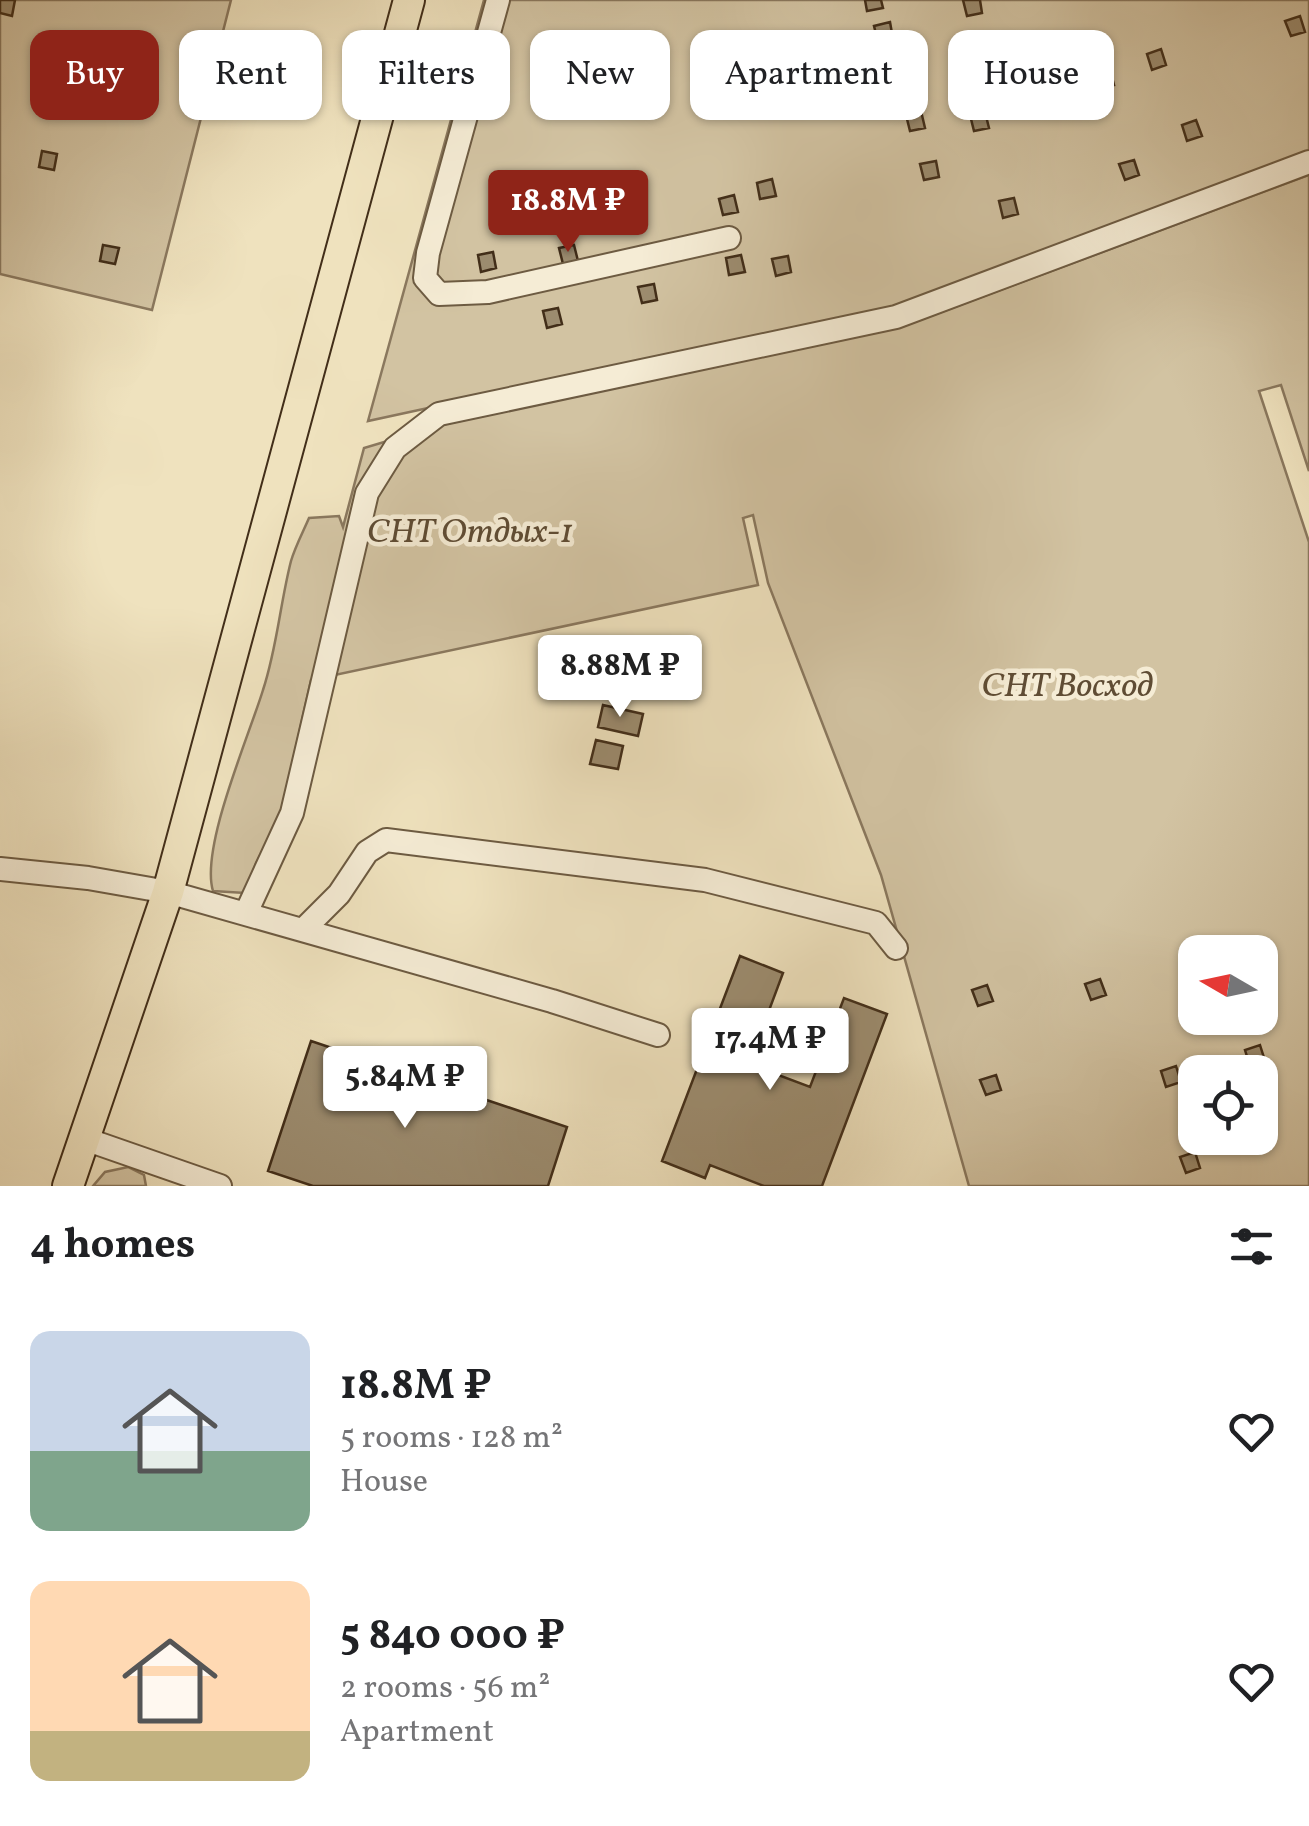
<!DOCTYPE html>
<html lang="en">
<head>
<meta charset="utf-8">
<style>
	body { margin:0; font-family:Vollkorn,serif; background:#f2f2f2; color:#202124; height:100vh; display:flex; flex-direction:column; font-size:38px; white-space:nowrap }
	* { box-sizing:border-box; margin:0 }
	p { font-size:32px; color:#757577 }
	.icon { flex:none; width:55px; height:55px; fill:none; stroke:currentColor; stroke-width:2; stroke-linecap:round; stroke-linejoin:round }
	.map { position:relative; height:1186px; overflow:hidden }
	.drawer { display:flex; flex-direction:column; background:#fff; flex:1 }
	.drawer>* { flex:none }
	.top-card { position:absolute; left:30px; top:30px; width:1250px; height:90px; display:flex; gap:20px }
	.needle { width:65px; rotate:279deg }
	.tools { position:absolute; left:1178px; top:935px; display:grid; gap:20px }
	.tools a { display:grid; place-items:center; width:100px; height:100px; border-radius:20px; background:#fff; box-shadow:0 2px 8px #0004; font-size:50px }
	.price { position:absolute; translate:-50% -85px; padding:0 22px; border-radius:10px; background:#fff; color:#222; font-size:32px; line-height:65px; filter:drop-shadow(0 2px 5px #0008) }
	.price::after { content:''; position:absolute; left:50%; top:60px; width:30px; height:22px; margin-left:-15px; background:inherit; clip-path:polygon(0 0,100% 0,50% 100%) }
	.price.active { background:#8f2418; color:#fff }
	ul { padding:0; list-style:none }
	li { display:flex; align-items:center; gap:30px; height:250px; padding:0 30px }
	li span { display:grid; place-items:center; flex:none; width:280px; height:200px; border-radius:20px; color:#555 }
	li>.icon { margin-inline-start:auto }
	span .icon { width:120px; height:120px; fill:#fffc; stroke-width:1 }
	li b { font-size:42px }
	h2 { display:flex; justify-content:space-between; align-items:center; height:120px; padding:0 30px; font-size:42px }
	.chip { padding:0 35px; border-radius:20px; background:#fff; box-shadow:0 2px 8px #0004; font-size:35px; line-height:90px }
	.chip.active { background:#8f2418; color:#fff }
	.map>svg:first-child { display:block }
	.green { fill:#d2c3a2; stroke:#8a785e; stroke-width:2.5; fill-rule:evenodd }
	.building { fill:#9c8c6f; stroke:#422e19; stroke-width:2.5 }
	.lines { fill:none; stroke-linecap:round; stroke-linejoin:round }
	.minor-casing { stroke:#6d5b42; stroke-width:26 }
	.major-casing { stroke:#422e19; stroke-width:34 }
	.minor { stroke:#f5ecd5; stroke-width:22 }
	.major { stroke:#efe2be; stroke-width:30 }
	.labels { text-anchor:middle; dominant-baseline:central; stroke-width:9; stroke-linejoin:round; paint-order:stroke }
	.park-label { font-size:35px; font-style:italic; fill:#5f4c34; stroke:#f5ecd5 }
</style>
</head>
<body>
<div class="map">
<svg width="1309" height="1186" viewBox="0 0 1309 1186">
	<rect width="100%" height="100%" fill="#efe2be"/>
	<filter id="stains"><feTurbulence type="fractalNoise" baseFrequency=".002" numOctaves="4"/><feColorMatrix values="0 0 0 0 .2 0 0 0 0 .09 0 0 0 0 .02 0 0 0 .5 -.17"/></filter>
	<radialGradient id="worn" r=".72"><stop offset=".6" stop-color="#630" stop-opacity="0"/><stop offset="1" stop-color="#630" stop-opacity=".3"/></radialGradient>
	<path class="green" d="M 0,0 L 231,0 L 152,310 L 0,274 Z
		M 484,0 L 1309,0 L 1309,151 L 895,307 L 368,421 Z
		M 1309,175 L 1309,471 L 1281,385 L 1259,391 L 1309,542 L 1309,1186 L 969,1186 L 881,875 L 768,583 L 753,515 L 743,518 L 758,585 L 311,680 L 280,818 L 256,863 L 245,893 L 213,891 C 200,848 249,736 263,690 C 277,648 280,604 291,561 C 295,547 303,532 309,518 L 339,516 L 343,527 L 364,448 L 441,425 L 901,327 ZM 1195,952 L 1260,952 L 1260,1018 L 1195,1018 ZM 1195,1072 L 1260,1072 L 1260,1138 L 1195,1138 Z
		M 128,1167 L 144,1175 L 146,1186 L 93,1186 L 105,1172 Z"/>
	<path class="building" d="M 0,0 L 15,0 L 12,16 L 0,13 Z
		M 865,0 L 881,0 L 883,8 L 867,11 Z
		M 963,0 L 980,0 L 982,13 L 967,16 Z
		M 1300,16 L 1305,32 L 1291,36 L 1285,21 Z
		M 890,22 L 893,39 L 878,42 L 874,26 Z
		M 757,34 L 760,51 L 745,54 L 741,38 Z
		M 971,39 L 975,55 L 960,59 L 956,42 Z
		M 1051,39 L 1054,55 L 1039,58 L 1036,42 Z
		M 73,46 L 88,48 L 85,65 L 69,62 Z
		M 1161,49 L 1166,65 L 1152,70 L 1147,54 Z
		M 902,57 L 905,73 L 890,76 L 887,60 Z
		M 1110,69 L 1114,85 L 1098,89 L 1095,72 Z
		M 613,75 L 616,92 L 601,95 L 597,79 Z
		M 97,79 L 113,82 L 109,98 L 94,95 Z
		M 921,111 L 925,128 L 910,131 L 906,115 Z
		M 985,112 L 989,128 L 974,131 L 970,115 Z
		M 1196,120 L 1202,136 L 1187,141 L 1182,125 Z
		M 42,151 L 57,154 L 54,170 L 39,167 Z
		M 1134,160 L 1139,175 L 1125,180 L 1119,164 Z
		M 936,161 L 939,177 L 924,180 L 920,164 Z
		M 772,179 L 776,196 L 760,199 L 757,183 Z
		M 734,195 L 738,212 L 723,215 L 719,199 Z
		M 1014,198 L 1018,214 L 1003,218 L 999,201 Z
		M 103,245 L 119,248 L 115,264 L 100,261 Z
		M 574,245 L 578,261 L 563,264 L 559,248 Z
		M 493,252 L 496,268 L 481,272 L 478,255 Z
		M 741,255 L 745,272 L 729,275 L 726,258 Z
		M 788,256 L 791,272 L 776,276 L 772,259 Z
		M 654,284 L 657,300 L 642,303 L 638,287 Z
		M 558,308 L 562,324 L 547,328 L 543,311 Z
		M 603,705 L 643,714 L 638,736 L 598,727 Z
		M 596,740 L 623,746 L 618,769 L 590,764 Z
		M 740,956 L 783,973 L 749,1064 L 810,1087 L 844,998 L 887,1014 L 822,1186 L 764,1186 L 710,1165 L 705,1178 L 662,1161 Z
		M 1100,979 L 1106,995 L 1091,1000 L 1085,984 Z
		M 987,985 L 993,1001 L 978,1006 L 972,990 Z
		M 311,1041 L 567,1127 L 548,1186 L 313,1186 L 268,1171 Z
		M 1260,1045 L 1265,1061 L 1250,1066 L 1245,1050 Z
		M 1176,1066 L 1181,1082 L 1166,1087 L 1161,1071 Z
		M 996,1075 L 1001,1090 L 986,1095 L 980,1080 Z
		M 1195,1152 L 1200,1168 L 1186,1173 L 1180,1157 Z"/>
	<g class="lines">
		<defs>
			<path id="minor" d="M 498,0 L 428,253 L 425,278 L 439,294 L 488,292 L 729,238
				M 0,869 L 88,878 L 168,892 L 552,1001 L 658,1035
				M 246,913 L 292,813 L 367,493 L 395,448 L 439,414 L 896,317 L 1309,162
				M 304,929 L 339,894 L 367,852 L 386,840 L 705,880 L 876,923 L 896,948
				M 85,1139 L 220,1186"/>
			<path id="major" d="M 68,1186 L 168,892 L 409,0"/>
		</defs>
		<use href="#minor" class="minor-casing"/>
		<use href="#major" class="major-casing"/>
		<use href="#minor" class="minor"/>
		<use href="#major" class="major"/>
	</g>
	<g class="labels">
		<g class="park-label">
			<text x="470" y="533">СНТ Отдых-1</text>
			<text x="1067" y="687">СНТ Восход</text>
		</g>
	</g>
	<rect width="100%" height="100%" filter="url(#stains)"/>
	<rect width="100%" height="100%" fill="url(#worn)"/>
</svg>
<div class="tools">
<a><svg class="needle" viewBox="-14 -14 28 28"><path d="M0-13l5 13h-10z" fill="#e53935"/><path d="M0 13l5-13h-10z" fill="#757577"/></svg></a>
<a><svg class="icon" aria-label="locate" viewBox="0 0 24 24"><circle cx="12" cy="12" r="6"/><path d="M12 2v4M12 18v4M2 12h4M18 12h4"/></svg></a>
</div>
<b class="price active" style="left:568px;top:255px">18.8M ₽</b>
<b class="price" style="left:620px;top:720px">8.88M ₽</b>
<b class="price" style="left:770px;top:1093px">17.4M ₽</b>
<b class="price" style="left:405px;top:1131px">5.84M ₽</b>
<div class="top-card">
<a class="chip active">Buy</a>
<a class="chip">Rent</a>
<a class="chip">Filters</a>
<a class="chip">New</a>
<a class="chip">Apartment</a>
<a class="chip">House</a>
</div>
</div>
<section class="drawer">
<h2>4 homes<svg class="icon" aria-label="filters" viewBox="0 0 24 24"><path d="M4 7h16M4 17h16"/><circle cx="9" cy="7" r="2"/><circle cx="15" cy="17" r="2"/></svg></h2>
<ul>
<li><span style="background:linear-gradient(#c9d6e8 60%,#7fa58c 0)"><svg class="icon" aria-label="home" viewBox="0 0 24 24"><path d="M3 11l9-7 9 7M6 9v11h12V9"/></svg></span><div><b>18.8M ₽</b><p>5 rooms · 128 m²</p><p>House</p></div><svg class="icon" aria-label="heart" viewBox="0 0 24 24"><path d="M12 20l-8-8c-3-5 5-10 8-4 3-6 11-1 8 4z"/></svg></li>
<li><span style="background:linear-gradient(#ffd9b3 75%,#c2b280 0)"><svg class="icon" aria-label="home" viewBox="0 0 24 24"><path d="M3 11l9-7 9 7M6 9v11h12V9"/></svg></span><div><b>5 840 000 ₽</b><p>2 rooms · 56 m²</p><p>Apartment</p></div><svg class="icon" aria-label="heart" viewBox="0 0 24 24"><path d="M12 20l-8-8c-3-5 5-10 8-4 3-6 11-1 8 4z"/></svg></li>
</ul>
</section>
</body>
</html>
